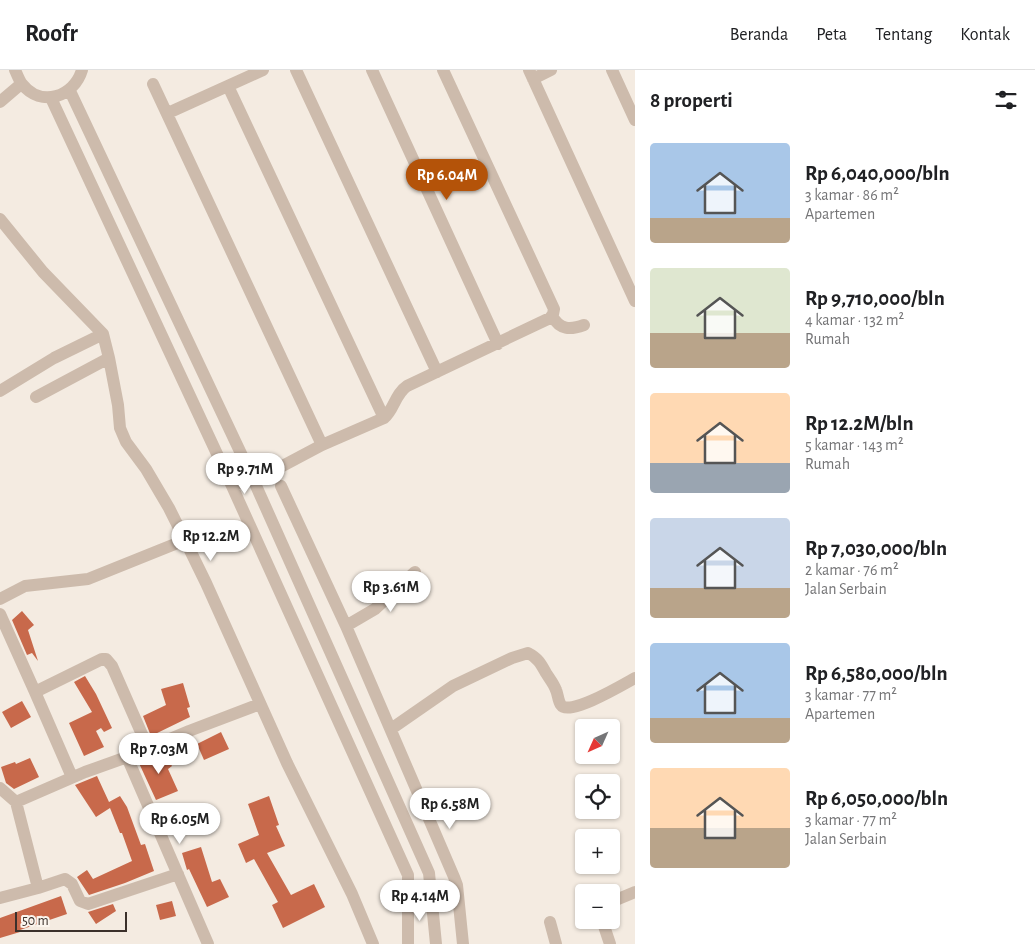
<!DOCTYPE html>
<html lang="id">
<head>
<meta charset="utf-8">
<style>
	body { margin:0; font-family:"Alegreya Sans",sans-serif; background:#f2f2f2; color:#202124; height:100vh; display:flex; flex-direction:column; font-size:19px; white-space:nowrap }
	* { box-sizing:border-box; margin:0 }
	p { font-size:16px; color:#757577 }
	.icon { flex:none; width:28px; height:28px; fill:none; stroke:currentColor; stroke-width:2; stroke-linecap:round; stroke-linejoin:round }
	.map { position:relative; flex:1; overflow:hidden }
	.details { display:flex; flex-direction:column; background:#fff; width:400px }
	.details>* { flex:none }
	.needle { width:32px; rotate:225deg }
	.tools { position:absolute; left:575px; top:649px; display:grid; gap:10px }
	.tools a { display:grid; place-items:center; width:45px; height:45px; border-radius:5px; background:#fff; box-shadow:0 1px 4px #0004; font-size:25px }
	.scale { position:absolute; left:15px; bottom:12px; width:112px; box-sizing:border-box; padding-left:5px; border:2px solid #3b302b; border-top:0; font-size:14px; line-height:18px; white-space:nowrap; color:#3b302b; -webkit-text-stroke:4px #fbf5ee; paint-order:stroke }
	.price { position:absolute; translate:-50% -42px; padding:0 11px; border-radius:18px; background:#fff; color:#222; font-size:16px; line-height:32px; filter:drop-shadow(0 1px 2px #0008) }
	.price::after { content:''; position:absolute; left:50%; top:30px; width:15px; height:11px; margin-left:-8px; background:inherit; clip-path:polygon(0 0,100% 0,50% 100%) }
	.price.selected { background:#b45309; color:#fff }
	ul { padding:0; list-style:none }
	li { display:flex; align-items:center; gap:15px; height:125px; padding:0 15px }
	li span { display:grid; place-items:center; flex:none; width:140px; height:100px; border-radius:5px; color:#555 }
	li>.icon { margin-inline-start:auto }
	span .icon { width:60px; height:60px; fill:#fffc; stroke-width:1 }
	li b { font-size:21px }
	h2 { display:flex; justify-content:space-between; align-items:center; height:60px; padding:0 15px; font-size:21px }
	header { display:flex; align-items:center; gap:30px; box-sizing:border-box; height:70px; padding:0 25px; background:#fff; border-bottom:1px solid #e0e0e0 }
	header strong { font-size:24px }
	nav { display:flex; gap:28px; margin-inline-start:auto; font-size:18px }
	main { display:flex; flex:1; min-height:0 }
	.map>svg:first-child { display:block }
	.building { fill:#c8694b }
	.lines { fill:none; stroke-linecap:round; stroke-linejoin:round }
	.street { stroke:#cdbbac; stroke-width:12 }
</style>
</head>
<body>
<header>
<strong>Roofr</strong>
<nav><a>Beranda</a><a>Peta</a><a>Tentang</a><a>Kontak</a></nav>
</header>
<main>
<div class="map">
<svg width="635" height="874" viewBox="0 0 635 874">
	<rect width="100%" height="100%" fill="#f4ebe1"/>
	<path class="building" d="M 22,541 L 34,555 L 28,560 L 38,591 L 32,583 L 27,585 L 12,550 Z
		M 85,606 L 96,624 L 112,658 L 104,662 L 101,658 L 96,661 L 104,677 L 84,686 L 69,653 L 92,642 L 74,612 Z
		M 183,613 L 190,637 L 187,638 L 190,647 L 151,666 L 143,646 L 166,635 L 161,619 Z
		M 22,631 L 31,647 L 11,658 L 2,642 Z
		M 221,662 L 229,679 L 204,690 L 197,674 Z
		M 163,681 L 172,696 L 168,699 L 178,721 L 156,730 L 138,691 Z
		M 30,688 L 39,707 L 14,719 L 6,713 L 1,697 L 15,692 L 16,694 Z
		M 97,706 L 109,732 L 120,726 L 127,737 L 141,775 L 145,774 L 154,801 L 125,813 L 89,825 L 77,807 L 87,800 L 93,809 L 132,791 L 122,763 L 120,763 L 110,738 L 96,747 L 75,715 Z
		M 269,726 L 279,755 L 276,756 L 285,776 L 267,783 L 291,825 L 314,814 L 325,837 L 283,858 L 272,835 L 278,832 L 254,789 L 246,793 L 238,774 L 259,765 L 248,734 Z
		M 201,777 L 212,812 L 220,809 L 229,827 L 207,837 L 189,799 L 187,800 L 182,783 Z
		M 61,826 L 67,844 L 20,860 L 20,862 L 0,868 L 0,848 Z
		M 172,831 L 176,846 L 160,850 L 156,835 Z
		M 113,834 L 116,841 L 96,854 L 88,842 Z"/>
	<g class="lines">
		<path class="street" d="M 15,0 C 17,4 19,10 22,14 C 41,38 74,27 82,0
			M 296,0 L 437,302
			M 372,0 L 498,274
			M 529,0 L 635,231
			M 612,0 L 635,50
			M 533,9 L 551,0
			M 153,14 L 322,375
			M 228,16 L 384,348
			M 70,21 L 253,409 L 429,803 L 436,874
			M 51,28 L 232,416 L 408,805 L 408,874
			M 0,32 L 21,14
			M 168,43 L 263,0
			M 0,149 L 43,202 L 103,264 L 109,288 L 118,335 L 120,358 L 126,372 L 146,399 L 169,438 L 185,470 L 206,513 L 287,693 L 352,824 L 373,874
			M 552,246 C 560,260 570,260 584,255
			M 0,321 L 54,288 L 103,264
			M 36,327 L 109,288
			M 232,416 L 273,401 L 322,375 L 384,348 C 394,340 395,324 407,316 L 550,248 L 553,244 L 554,239 L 443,0
			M 281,416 L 346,556 L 454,807 L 457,815 L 463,874
			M 0,529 L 25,516 L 88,509 L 185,470
			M 0,544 L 35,622
			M 346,556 L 375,539 L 415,502
			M 391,659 L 453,616 L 512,588 L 528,583 C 538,588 541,594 546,603 C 549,608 554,614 556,620 C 558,624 558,631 561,635 C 569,647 624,614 635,608
			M 127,687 L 208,874
			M 72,707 L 35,622 L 102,589 L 106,589 L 112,596 L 148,678
			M 0,718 L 16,732 L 38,818
			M 16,732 L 85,702 L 127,687 L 189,661 L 260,634
			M 0,828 L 38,818 L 65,809 L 72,814 L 80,831 L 88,834 L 178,804
			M 611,832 L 635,822
			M 602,850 L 610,874
			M 550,852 L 556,874"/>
	</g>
</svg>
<div class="tools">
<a><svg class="needle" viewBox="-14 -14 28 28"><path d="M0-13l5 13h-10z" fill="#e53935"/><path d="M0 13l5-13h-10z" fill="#757577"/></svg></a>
<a><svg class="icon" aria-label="locate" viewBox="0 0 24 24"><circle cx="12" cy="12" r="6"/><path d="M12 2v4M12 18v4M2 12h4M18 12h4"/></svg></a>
<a>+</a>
<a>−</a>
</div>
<div class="scale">50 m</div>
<b class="price selected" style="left:447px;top:131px">Rp 6.04M</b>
<b class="price" style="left:245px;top:425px">Rp 9.71M</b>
<b class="price" style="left:211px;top:492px">Rp 12.2M</b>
<b class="price" style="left:391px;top:543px">Rp 3.61M</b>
<b class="price" style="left:159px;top:705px">Rp 7.03M</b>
<b class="price" style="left:450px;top:760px">Rp 6.58M</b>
<b class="price" style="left:180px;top:775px">Rp 6.05M</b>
<b class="price" style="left:420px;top:852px">Rp 4.14M</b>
</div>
<section class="details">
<h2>8 properti<svg class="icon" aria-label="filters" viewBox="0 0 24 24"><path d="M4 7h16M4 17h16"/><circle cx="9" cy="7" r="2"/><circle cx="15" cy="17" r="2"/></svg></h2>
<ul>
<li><span style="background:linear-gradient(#a9c7e8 75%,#b9a48a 0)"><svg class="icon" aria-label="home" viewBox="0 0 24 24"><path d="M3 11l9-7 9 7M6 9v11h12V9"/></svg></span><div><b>Rp 6,040,000/bln</b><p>3 kamar · 86 m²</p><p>Apartemen</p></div></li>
<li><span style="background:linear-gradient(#dfe7d0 65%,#b9a48a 0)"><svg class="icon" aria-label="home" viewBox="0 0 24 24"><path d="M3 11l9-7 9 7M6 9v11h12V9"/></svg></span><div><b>Rp 9,710,000/bln</b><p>4 kamar · 132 m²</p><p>Rumah</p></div></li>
<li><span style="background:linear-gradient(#ffd9b3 70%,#9aa5b1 0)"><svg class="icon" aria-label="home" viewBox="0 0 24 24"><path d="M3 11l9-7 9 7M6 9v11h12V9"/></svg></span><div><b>Rp 12.2M/bln</b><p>5 kamar · 143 m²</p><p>Rumah</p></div></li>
<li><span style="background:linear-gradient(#c9d6e8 70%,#b9a48a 0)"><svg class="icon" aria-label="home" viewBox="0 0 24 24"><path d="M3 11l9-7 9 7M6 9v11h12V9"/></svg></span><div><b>Rp 7,030,000/bln</b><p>2 kamar · 76 m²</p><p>Jalan Serbain</p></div></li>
<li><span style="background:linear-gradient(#a9c7e8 75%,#b9a48a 0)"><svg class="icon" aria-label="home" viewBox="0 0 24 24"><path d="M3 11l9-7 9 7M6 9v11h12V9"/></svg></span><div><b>Rp 6,580,000/bln</b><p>3 kamar · 77 m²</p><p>Apartemen</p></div></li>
<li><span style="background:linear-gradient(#ffd9b3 60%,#b9a48a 0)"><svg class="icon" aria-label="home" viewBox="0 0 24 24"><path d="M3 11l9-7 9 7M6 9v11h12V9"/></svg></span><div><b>Rp 6,050,000/bln</b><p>3 kamar · 77 m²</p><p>Jalan Serbain</p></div></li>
</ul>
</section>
</main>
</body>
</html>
